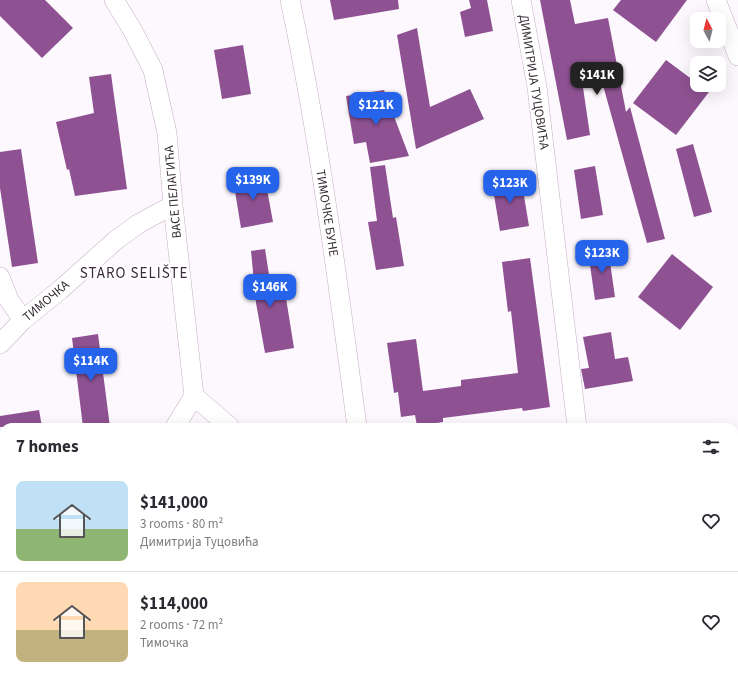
<!DOCTYPE html>
<html lang="en">
<head>
<meta charset="utf-8">
<style>
	body { margin:0; font-family:"Source Sans 3",sans-serif; background:#f7f7f7; color:#2b2b33; height:100vh; display:flex; flex-direction:column; font-size:15px; white-space:nowrap }
	* { box-sizing:border-box; margin:0 }
	p { font-size:13px; color:#7c7c81 }
	.icon { flex:none; width:22px; height:22px; fill:none; stroke:currentColor; stroke-width:2; stroke-linecap:round; stroke-linejoin:round }
	.map { position:relative; flex:1; overflow:hidden }
	.panel { position:absolute; left:0px; top:423px; width:738px; height:256px; display:flex; flex-direction:column; background:#fff; border-radius:12px 12px 0 0; box-shadow:0 4px 16px #0002 }
	.panel>* { flex:none }
	.needle { width:26px; rotate:353deg }
	.controls { position:absolute; left:690px; top:12px; display:grid; gap:8px }
	.controls a { display:grid; place-items:center; width:36px; height:36px; border-radius:8px; background:#fff; box-shadow:0 4px 16px #0002; font-size:20px }
	.price { position:absolute; translate:-50% -34px; padding:0 9px; border-radius:8px; background:#2563eb; color:#fff; font-size:13px; line-height:26px; filter:drop-shadow(0 1px 2px #0008) }
	.price::after { content:''; position:absolute; left:50%; top:24px; width:12px; height:9px; margin-left:-6px; background:inherit; clip-path:polygon(0 0,100% 0,50% 100%) }
	.price.active { background:#222; color:#fff }
	ul { padding:0; list-style:none }
	li { display:flex; align-items:center; gap:12px; height:100px; padding:0 16px }
	li+li { border-top:1px solid #e1e1e2 }
	li span { display:grid; place-items:center; flex:none; width:112px; height:80px; border-radius:8px; color:#555 }
	li>.icon { margin-inline-start:auto }
	span .icon { width:48px; height:48px; fill:#fffc; stroke-width:1 }
	li b { font-size:17px }
	h2 { display:flex; justify-content:space-between; align-items:center; height:48px; padding:0 16px; font-size:17px }
	.map>svg:first-child { display:block }
	.building { fill:#8e5292 }
	.lines { fill:none; stroke-linecap:round; stroke-linejoin:round }
	.minor-casing { stroke:#c3afc4; stroke-width:20 }
	.minor { stroke:#fff; stroke-width:19 }
	.labels { text-anchor:middle; dominant-baseline:central; stroke-width:4; stroke-linejoin:round; paint-order:stroke }
	.street-label { font-size:13px; fill:#362e36; stroke:#fff }
	.quarter-label { font-size:15px; letter-spacing:1px; fill:#3b2b3c; stroke:#fff }
</style>
</head>
<body>
<div class="map">
<svg width="738" height="679" viewBox="0 0 738 679">
	<rect width="100%" height="100%" fill="#fdf8fd"/>
	<path class="building" d="M 0,0 L 45,0 L 73,28 L 42,58 L 0,16 Z
		M 330,0 L 398,0 L 399,9 L 334,20 Z
		M 469,0 L 487,0 L 493,31 L 465,37 L 460,12 L 471,8 Z
		M 540,0 L 570,0 L 575,24 L 608,18 L 626,112 L 630,107 L 665,239 L 647,243 L 599,71 L 581,74 L 590,135 L 567,140 Z
		M 621,0 L 687,0 L 656,42 L 613,10 Z
		M 417,28 L 430,107 L 470,89 L 484,119 L 416,149 L 397,35 Z
		M 243,45 L 251,94 L 222,99 L 214,50 Z
		M 666,60 L 697,83 L 697,85 L 709,92 L 676,135 L 633,103 Z
		M 111,74 L 127,189 L 75,196 L 69,169 L 67,170 L 56,122 L 94,113 L 89,77 Z
		M 384,90 L 409,156 L 370,163 L 366,142 L 354,144 L 346,96 Z
		M 693,144 L 712,212 L 694,217 L 676,149 Z
		M 21,149 L 38,263 L 12,267 L 0,188 L 0,152 Z
		M 385,165 L 393,218 L 396,217 L 404,266 L 376,270 L 368,222 L 377,221 L 370,167 Z
		M 595,166 L 603,215 L 581,219 L 574,170 Z
		M 264,173 L 273,222 L 241,228 L 233,179 Z
		M 521,178 L 529,226 L 500,231 L 492,183 Z
		M 608,248 L 615,297 L 595,300 L 588,251 Z
		M 265,249 L 273,300 L 286,298 L 294,348 L 265,353 L 256,303 L 251,251 Z
		M 672,254 L 713,287 L 680,330 L 638,297 Z
		M 530,258 L 550,407 L 523,411 L 522,408 L 443,418 L 443,422 L 417,426 L 415,415 L 401,417 L 398,392 L 394,393 L 387,343 L 416,339 L 423,391 L 461,386 L 461,380 L 518,373 L 511,311 L 508,312 L 502,262 Z
		M 611,332 L 615,359 L 628,357 L 633,381 L 585,389 L 581,369 L 589,368 L 583,337 Z
		M 98,334 L 110,427 L 83,427 L 72,338 Z
		M 39,410 L 42,427 L 0,427 L 0,416 Z"/>
	<g class="lines">
		<defs>
			<path id="minor" d="M 114,0 L 133,31 L 153,70 L 167,133 L 173,205 L 194,396
				M 290,0 C 320,141 338,284 357,427
				M 521,0 L 537,87 L 577,427
				M 716,0 L 738,56
				M 0,277 L 9,300 L 23,320
				M 0,344 L 23,320 L 60,290 L 116,240 L 138,224 L 173,205
				M 194,396 L 230,427
				M 175,427 L 194,396
				M 0,568 L 4,569
				M 734,645 L 738,636
				M 38,675 L 39,679
				M 201,675 L 202,679
				M 432,675 L 434,679
				M 622,675 L 623,679
				M 717,679 L 720,675"/>
		</defs>
		<use href="#minor" class="minor-casing"/>
		<use href="#minor" class="minor"/>
	</g>
	<g class="labels">
		<g class="street-label">
			<text transform="translate(534 82) rotate(81)">ДИМИТРИЈА ТУЦОВИЋА</text>
			<text transform="translate(173 192) rotate(-95)">ВАСЕ ПЕЛАГИЋА</text>
			<text transform="translate(327 213) rotate(81)">ТИМОЧКЕ БУНЕ</text>
			<text transform="translate(46 301) rotate(-40)">ТИМОЧКА</text>
		</g>
		<g class="quarter-label">
			<text x="134" y="273">STARO SELIŠTE</text>
		</g>
	</g>
</svg>
<div class="controls">
<a><svg class="needle" viewBox="-14 -14 28 28"><path d="M0-13l5 13h-10z" fill="#e53935"/><path d="M0 13l5-13h-10z" fill="#7c7c81"/></svg></a>
<a><svg class="icon" aria-label="layers" viewBox="0 0 24 24"><path d="M12 4l9 5-9 5-9-5zM3 14l9 5 9-5"/></svg></a>
</div>
<b class="price active" style="left:597px;top:96px">$141K</b>
<b class="price" style="left:376px;top:126px">$121K</b>
<b class="price" style="left:253px;top:201px">$139K</b>
<b class="price" style="left:510px;top:204px">$123K</b>
<b class="price" style="left:602px;top:274px">$123K</b>
<b class="price" style="left:270px;top:308px">$146K</b>
<b class="price" style="left:91px;top:382px">$114K</b>
<section class="panel">
<h2>7 homes<svg class="icon" aria-label="filters" viewBox="0 0 24 24"><path d="M4 7h16M4 17h16"/><circle cx="9" cy="7" r="2"/><circle cx="15" cy="17" r="2"/></svg></h2>
<ul>
<li><span style="background:linear-gradient(#bfe0f5 60%,#8fb573 0)"><svg class="icon" aria-label="home" viewBox="0 0 24 24"><path d="M3 11l9-7 9 7M6 9v11h12V9"/></svg></span><div><b>$141,000</b><p>3 rooms · 80 m²</p><p>Димитрија Туцовића</p></div><svg class="icon" aria-label="heart" viewBox="0 0 24 24"><path d="M12 20l-8-8c-3-5 5-10 8-4 3-6 11-1 8 4z"/></svg></li>
<li><span style="background:linear-gradient(#ffd9b3 60%,#c2b280 0)"><svg class="icon" aria-label="home" viewBox="0 0 24 24"><path d="M3 11l9-7 9 7M6 9v11h12V9"/></svg></span><div><b>$114,000</b><p>2 rooms · 72 m²</p><p>Тимочка</p></div><svg class="icon" aria-label="heart" viewBox="0 0 24 24"><path d="M12 20l-8-8c-3-5 5-10 8-4 3-6 11-1 8 4z"/></svg></li>
</ul>
</section>
</div>
</body>
</html>
